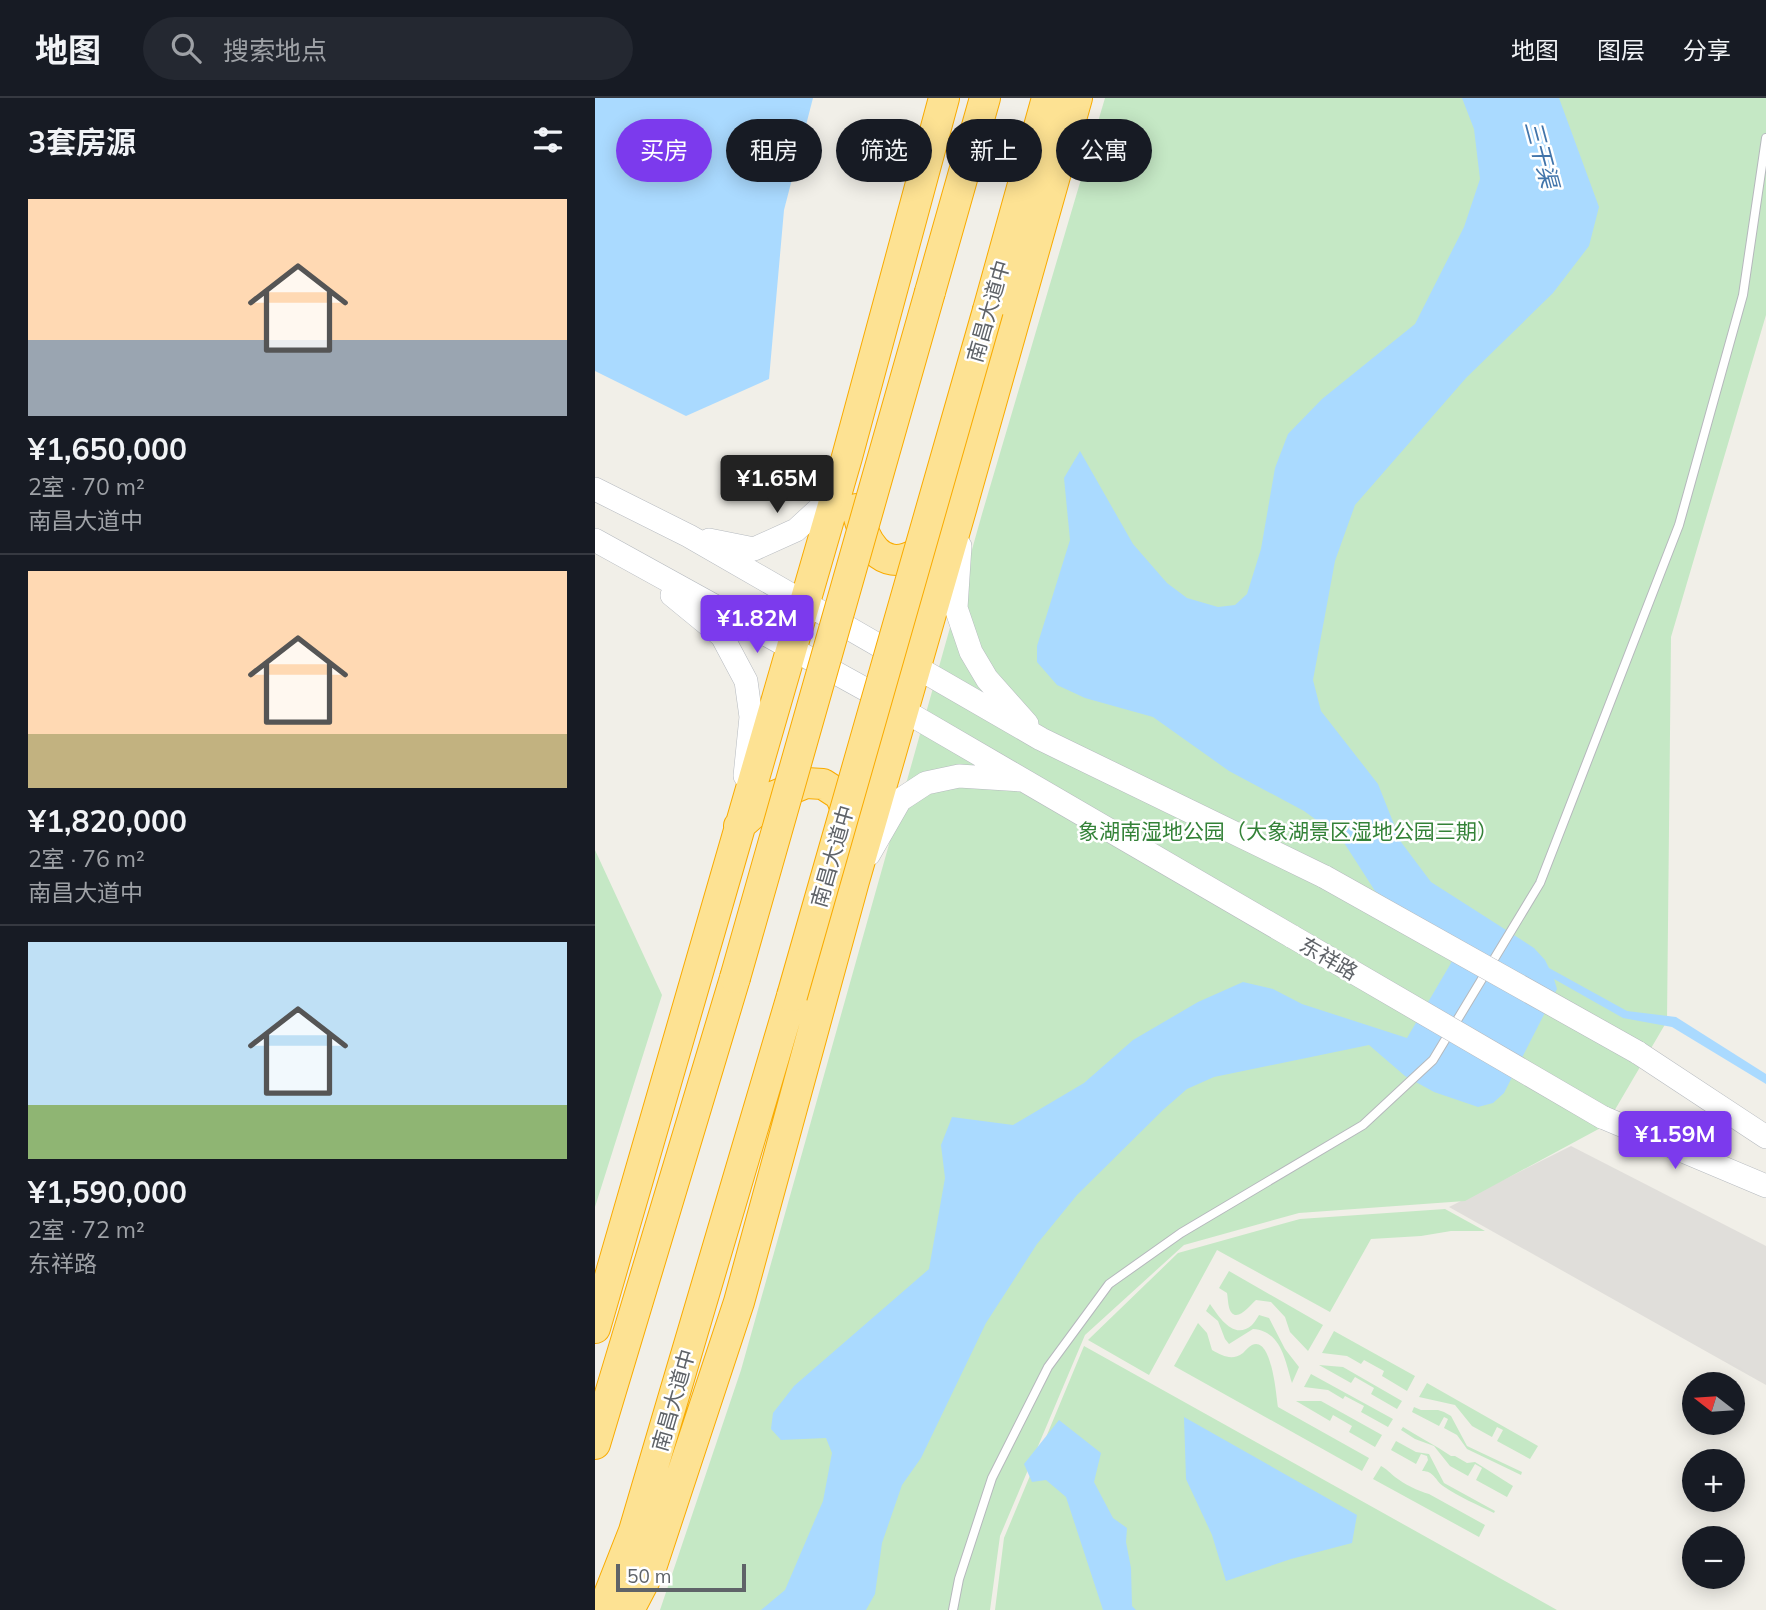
<!DOCTYPE html>
<html lang="zh">
<head>
<meta charset="utf-8">
<style>
	body { margin:0; font-family:Mulish,"Noto Sans SC",sans-serif; background:#242831; color:#f1f3f6; height:100vh; display:flex; flex-direction:column; font-size:26px; white-space:nowrap }
	* { box-sizing:border-box; margin:0 }
	p { font-size:23px; color:#9ea1a6 }
	.icon { flex:none; width:38px; height:38px; fill:none; stroke:currentColor; stroke-width:2; stroke-linecap:round; stroke-linejoin:round }
	.map { position:relative; flex:1; overflow:hidden }
	.side { display:flex; flex-direction:column; background:#171b24; width:595px }
	.side>* { flex:none }
	.guide { position:absolute; left:21px; top:21px; width:665px; height:63px; display:flex; gap:14px }
	.needle { width:46px; rotate:287deg }
	.tools { position:absolute; left:1087px; top:1274px; display:grid; gap:14px }
	.tools a { display:grid; place-items:center; width:63px; height:63px; border-radius:50%; background:#171b24; box-shadow:0 4px 18px #0003; font-size:35px }
	.scale { position:absolute; left:21px; bottom:18px; width:130px; box-sizing:border-box; padding-left:7px; border:4px solid #5f6368; border-top:0; font-size:19px; line-height:24px; white-space:nowrap; color:#5f6368; -webkit-text-stroke:5px #fff; paint-order:stroke }
	.price { position:absolute; translate:-50% -60px; padding:0 16px; border-radius:7px; background:#7c3aed; color:#fff; font-size:23px; line-height:46px; filter:drop-shadow(0 2px 4px #0008) }
	.price::after { content:''; position:absolute; left:50%; top:42px; width:21px; height:16px; margin-left:-10px; background:inherit; clip-path:polygon(0 0,100% 0,50% 100%) }
	.price.on { background:#222; color:#fff }
	ul { padding:0; list-style:none }
	li { display:grid; align-content:center; gap:14px; height:371px; padding:0 28px }
	li+li { border-top:2px solid #363941 }
	li span { display:grid; place-items:center; height:217px; border-radius:0px; color:#555 }
	li>.icon { margin-inline-start:auto }
	span .icon { width:126px; height:126px; fill:#fffc; stroke-width:1 }
	li b { font-size:30px }
	h2 { display:flex; justify-content:space-between; align-items:center; height:84px; padding:0 28px; font-size:30px }
	.tag { padding:0 24px; border-radius:32px; background:#171b24; box-shadow:0 4px 18px #0003; font-size:24px; line-height:63px }
	.tag.on { background:#7c3aed; color:#fff }
	header { display:flex; align-items:center; gap:42px; box-sizing:border-box; height:98px; padding:0 35px; background:#171b24; border-bottom:2px solid #363941 }
	header strong { font-size:33px }
	nav { display:flex; gap:38px; margin-inline-start:auto; font-size:24px }
	.search { width:490px; height:63px; background:#242831; display:flex; align-items:center; gap:18px; box-sizing:border-box; padding:0 24px; border-radius:38px; color:#9ea1a6; font-size:26px }
	main { display:flex; flex:1; min-height:0 }
	.map>svg:first-child { display:block }
	.industrial { fill:#e0deda }
	.green { fill:#c5e8c5 }
	.water { fill:#aadaff }
	.lines { fill:none; stroke-linecap:round; stroke-linejoin:round }
	.lane-casing { stroke:#b5b8bc; stroke-width:10 }
	.secondary-casing { stroke:#b6babf; stroke-width:24 }
	.highway-casing { stroke:#f9ab00; stroke-width:32 }
	.lane { stroke:#fff; stroke-width:8 }
	.secondary { stroke:#fff; stroke-width:23 }
	.highway { stroke:#fde293; stroke-width:30 }
	.secondary-bridge-casing { stroke:#b6babf; stroke-width:24; stroke-linecap:butt }
	.highway-bridge-casing { stroke:#f9ab00; stroke-width:32; stroke-linecap:butt }
	.secondary-bridge { stroke:#fff; stroke-width:23 }
	.highway-bridge { stroke:#fde293; stroke-width:30 }
	.labels { text-anchor:middle; dominant-baseline:central; stroke-width:5; stroke-linejoin:round; paint-order:stroke }
	.street-label { font-size:21px; fill:#5f6368; stroke:#fff }
	.park-label { font-size:21px; fill:#348238; stroke:#fff }
	.water-label { font-size:23px; font-style:italic; fill:#4174aa; stroke:#fff }
</style>
</head>
<body>
<header>
<strong>地图</strong>
<div class="search"><svg class="icon" aria-label="search" viewBox="0 0 24 24"><circle cx="10" cy="10" r="6"/><path d="M15 15l6 6"/></svg>搜索地点</div>
<nav><a>地图</a><a>图层</a><a>分享</a></nav>
</header>
<main>
<section class="side">
<h2>3套房源<svg class="icon" aria-label="filters" viewBox="0 0 24 24"><path d="M4 7h16M4 17h16"/><circle cx="9" cy="7" r="2"/><circle cx="15" cy="17" r="2"/></svg></h2>
<ul>
<li><span style="background:linear-gradient(#ffd9b3 65%,#9aa5b1 0)"><svg class="icon" aria-label="home" viewBox="0 0 24 24"><path d="M3 11l9-7 9 7M6 9v11h12V9"/></svg></span><div><b>¥1,650,000</b><p>2室 · 70 m²</p><p>南昌大道中</p></div></li>
<li><span style="background:linear-gradient(#ffd9b3 75%,#c2b280 0)"><svg class="icon" aria-label="home" viewBox="0 0 24 24"><path d="M3 11l9-7 9 7M6 9v11h12V9"/></svg></span><div><b>¥1,820,000</b><p>2室 · 76 m²</p><p>南昌大道中</p></div></li>
<li><span style="background:linear-gradient(#bfe0f5 75%,#8fb573 0)"><svg class="icon" aria-label="home" viewBox="0 0 24 24"><path d="M3 11l9-7 9 7M6 9v11h12V9"/></svg></span><div><b>¥1,590,000</b><p>2室 · 72 m²</p><p>东祥路</p></div></li>
</ul>
</section>
<div class="map">
<svg width="1171" height="1512" viewBox="0 0 1171 1512">
	<rect width="100%" height="100%" fill="#f1efe8"/>
	<path class="industrial" d="M 976,1048 L 1171,1148 L 1171,1287 L 854,1109 Z"/>
	<path class="green" d="M 510,0 L 1171,0 L 1171,217 L 1076,539 L 1072,923 L 1011,1027 L 870,1103 L 704,1115 L 589,1147 L 490,1237 L 405,1438 L 395,1512 L 65,1512 L 146,1272 L 387,416 Z
		M 0,752 L 67,897 L 0,1109 Z
		M 850,1111 L 890,1133 L 856,1133 L 826,1138 L 776,1141 L 735,1214 L 622,1152 L 554,1277 L 493,1242 L 583,1155 L 705,1121 Z
		M 634,1173 L 728,1227 L 713,1253 L 695,1234 L 690,1219 L 676,1204 L 661,1202 C 655,1207 643,1224 636,1214 C 633,1210 633,1200 632,1195 L 624,1190 Z
		M 615,1206 C 624,1219 639,1243 657,1227 C 660,1224 662,1220 664,1217 L 674,1220 L 690,1251 L 704,1269 L 697,1285 C 690,1262 686,1233 658,1231 L 634,1246 L 630,1241 L 623,1223 L 611,1213 Z
		M 603,1225 L 612,1235 L 617,1252 C 628,1258 637,1263 648,1255 C 651,1252 653,1249 657,1247 C 677,1238 681,1297 683,1309 L 774,1360 L 767,1373 L 579,1268 Z
		M 739,1233 L 820,1278 L 812,1293 L 787,1278 L 789,1273 L 769,1262 L 766,1266 L 752,1258 L 727,1255 Z
		M 489,1248 L 962,1512 L 400,1512 L 409,1440 Z
		M 724,1267 L 748,1269 L 807,1303 L 802,1311 L 776,1296 L 779,1290 L 760,1279 L 756,1285 Z
		M 716,1276 L 798,1321 L 793,1329 L 766,1314 L 769,1308 L 750,1298 L 748,1301 L 733,1292 L 709,1289 Z
		M 832,1285 L 943,1348 L 935,1361 L 902,1343 L 908,1332 L 902,1329 L 897,1339 L 877,1328 L 860,1307 L 824,1299 Z
		M 701,1303 L 726,1303 L 787,1337 L 780,1349 L 754,1334 L 757,1328 L 738,1317 L 735,1323 Z
		M 819,1309 L 826,1312 L 843,1312 L 849,1314 L 856,1318 L 872,1348 L 927,1374 L 926,1377 L 872,1351 L 862,1337 L 849,1330 L 853,1321 L 849,1319 L 844,1328 L 817,1314 Z
		M 808,1329 C 824,1339 840,1347 856,1358 L 860,1358 L 872,1365 L 880,1364 L 918,1388 L 912,1399 L 881,1382 L 887,1370 L 880,1366 L 873,1378 L 855,1368 L 839,1348 L 820,1341 L 806,1332 Z
		M 801,1343 L 821,1354 L 834,1356 L 849,1385 L 900,1413 L 899,1415 C 883,1407 864,1399 848,1388 C 840,1382 839,1373 827,1373 L 833,1362 L 832,1358 L 826,1356 L 821,1366 L 796,1352 Z
		M 786,1368 C 792,1371 795,1375 800,1379 C 809,1386 823,1393 834,1396 L 890,1427 L 884,1439 L 778,1381 Z"/>
	<path class="water" d="M 0,0 L 218,0 L 189,112 L 174,281 L 91,318 L 0,273 Z
		M 867,0 L 964,0 L 1004,109 L 994,148 L 958,195 L 871,280 L 760,407 L 740,463 L 718,582 L 726,613 L 783,686 L 806,744 L 836,784 L 939,850 L 950,862 L 954,870 L 1032,913 L 1081,919 L 1171,976 L 1171,986 L 1077,929 L 1028,920 L 959,881 L 962,891 L 909,995 L 898,1005 L 883,1009 L 839,994 L 810,978 L 774,947 L 619,979 L 592,991 L 568,1012 L 482,1097 L 442,1146 L 391,1225 L 326,1360 L 307,1387 L 287,1445 L 280,1496 L 271,1512 L 166,1512 L 190,1492 L 228,1403 L 237,1355 L 231,1340 L 186,1342 L 176,1331 L 178,1315 L 199,1288 L 334,1171 L 350,1080 L 346,1047 L 357,1019 L 418,1027 L 489,985 L 538,942 L 603,904 L 648,884 L 678,891 L 707,906 L 812,940 L 866,848 L 780,793 L 746,740 L 709,713 L 634,673 L 558,619 L 490,600 L 462,587 L 442,564 L 442,548 L 475,442 L 469,380 L 485,353 L 538,446 L 572,485 L 592,500 L 623,509 L 640,507 L 652,496 L 666,451 L 680,370 L 693,336 L 727,301 L 820,226 L 869,129 L 885,81 L 879,31 Z
		M 589,1319 L 762,1417 L 757,1445 L 696,1461 L 631,1483 L 617,1437 L 591,1381 Z
		M 464,1322 L 506,1355 L 499,1384 L 518,1420 L 532,1430 L 531,1444 L 536,1470 L 537,1508 L 541,1512 L 508,1512 L 471,1399 L 451,1382 L 437,1384 L 429,1366 Z"/>
	<g class="lines">
		<defs>
			<path id="lane" d="M 358,1512 L 364,1481 L 397,1380 L 453,1269 L 514,1186 L 586,1135 L 768,1027 L 838,962 L 945,785 L 1084,427 L 1148,197 L 1171,40"/>
			<path id="secondary" d="M 0,391 L 94,438 L 446,641 L 730,779
				M 0,442 L 308,612 L 698,839
				M 114,442 L 159,451 L 201,432 L 226,409 L 236,389
				M 365,448 L 361,510 L 376,554 L 392,581 L 432,626
				M 77,497 L 127,538 L 151,583 L 156,619 L 150,678
				M 274,756 L 305,702 L 331,685 L 364,678 L 427,682
				M 1042,954 L 1171,1039
				M 1007,1019 L 1171,1088"/>
			<path id="highway" d="M 335,194 L 390,0
				M 393,212 L 452,0
				M 262,411 C 268,441 285,476 321,456 C 328,452 334,450 340,443
				M 144,728 L 177,699 L 211,685 L 228,686 L 245,697 L 255,721 L 255,730
				M 0,1230 L 252,359 L 349,0
				M 0,1346 L 140,880
				M 8,1512 L 39,1433 L 197,898
				M 34,1512 L 56,1470 L 144,1204 L 259,783 L 367,408 L 482,0"/>
		</defs>
		<use href="#lane" class="lane-casing"/>
		<use href="#secondary" class="secondary-casing"/>
		<use href="#highway" class="highway-casing"/>
		<use href="#lane" class="lane"/>
		<use href="#secondary" class="secondary"/>
		<use href="#highway" class="highway"/>
		<defs>
			<path id="secondary-bridge" d="M 730,779 L 1042,954
				M 698,839 L 1007,1019"/>
			<path id="highway-bridge" d="M 140,880 L 335,194
				M 197,898 L 393,212"/>
		</defs>
		<use href="#secondary-bridge" class="secondary-bridge-casing"/>
		<use href="#highway-bridge" class="highway-bridge-casing"/>
		<use href="#secondary-bridge" class="secondary-bridge"/>
		<use href="#highway-bridge" class="highway-bridge"/>
	</g>
	<g class="labels">
		<g class="street-label">
			<text transform="translate(393 213) rotate(-74)">南昌大道中</text>
			<text transform="translate(237 758) rotate(-74)">南昌大道中</text>
			<text transform="translate(734 860) rotate(30)">东祥路</text>
			<text transform="translate(78 1302) rotate(-74)">南昌大道中</text>
		</g>
		<g class="park-label">
			<text x="693" y="733">象湖南湿地公园（大象湖景区湿地公园三期）</text>
		</g>
		<g class="water-label">
			<text transform="translate(947 56) rotate(75)">三干渠</text>
		</g>
	</g>
</svg>
<div class="tools">
<a><svg class="needle" viewBox="-14 -14 28 28"><path d="M0-13l5 13h-10z" fill="#e53935"/><path d="M0 13l5-13h-10z" fill="#9ea1a6"/></svg></a>
<a>+</a>
<a>−</a>
</div>
<div class="scale">50 m</div>
<b class="price on" style="left:182px;top:417px">¥1.65M</b>
<b class="price" style="left:162px;top:557px">¥1.82M</b>
<b class="price" style="left:1080px;top:1073px">¥1.59M</b>
<div class="guide">
<a class="tag on">买房</a>
<a class="tag">租房</a>
<a class="tag">筛选</a>
<a class="tag">新上</a>
<a class="tag">公寓</a>
</div>
</div>
</main>
</body>
</html>
